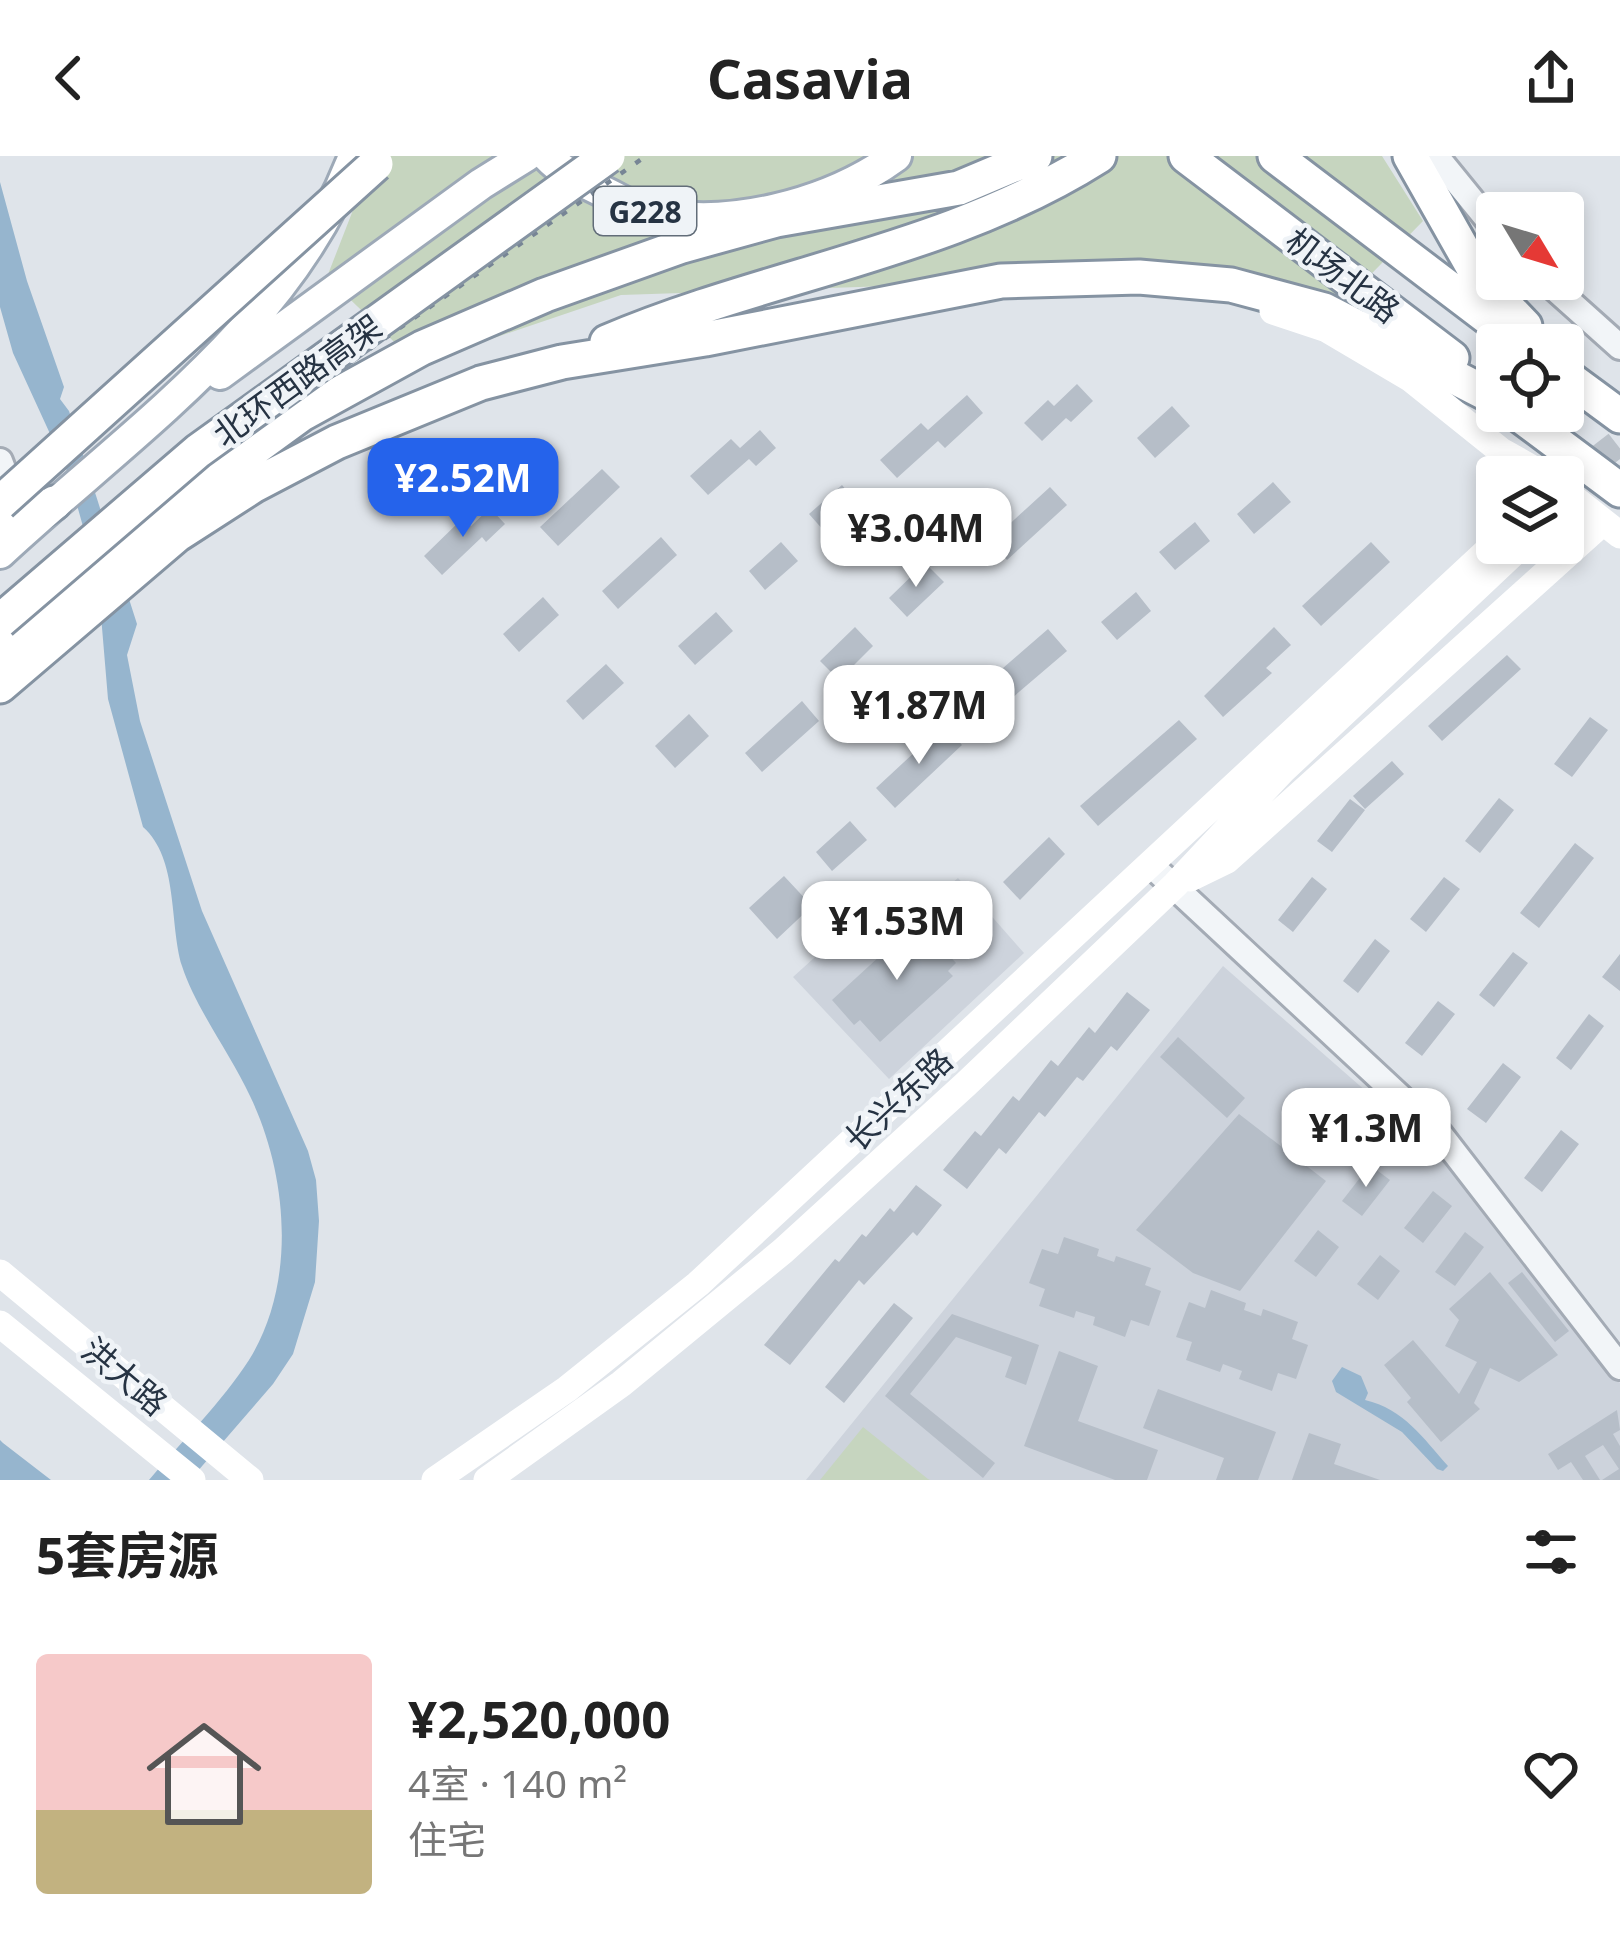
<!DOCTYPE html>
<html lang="zh">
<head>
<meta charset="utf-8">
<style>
	body { margin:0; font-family:"Noto Sans","Noto Sans SC",sans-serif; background:#f6f6f6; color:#222; height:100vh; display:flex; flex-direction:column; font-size:45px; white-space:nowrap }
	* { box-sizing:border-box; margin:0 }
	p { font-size:39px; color:#767676 }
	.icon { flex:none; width:66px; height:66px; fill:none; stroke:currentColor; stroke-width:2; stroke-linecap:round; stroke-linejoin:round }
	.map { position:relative; height:1324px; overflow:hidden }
	.sheet { display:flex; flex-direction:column; background:#fff; flex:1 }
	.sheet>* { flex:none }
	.needle { width:78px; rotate:128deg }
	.buttons { position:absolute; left:1476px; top:36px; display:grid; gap:24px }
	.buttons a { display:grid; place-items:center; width:108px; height:108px; border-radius:12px; background:#fff; box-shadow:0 6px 18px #0003; font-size:60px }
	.price { position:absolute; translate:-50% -102px; padding:0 27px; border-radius:24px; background:#fff; color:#222; font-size:39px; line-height:78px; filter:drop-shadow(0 3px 6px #0008) }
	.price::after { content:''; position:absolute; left:50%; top:72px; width:36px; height:27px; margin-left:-18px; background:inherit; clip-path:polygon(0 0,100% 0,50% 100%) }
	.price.current { background:#2563eb; color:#fff }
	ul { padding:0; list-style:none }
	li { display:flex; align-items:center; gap:36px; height:300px; padding:0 36px }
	li span { display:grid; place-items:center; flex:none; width:336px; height:240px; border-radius:12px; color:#555 }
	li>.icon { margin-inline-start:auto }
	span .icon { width:144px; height:144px; fill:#fffc; stroke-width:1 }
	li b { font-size:51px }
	h2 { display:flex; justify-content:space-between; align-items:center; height:144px; padding:0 36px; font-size:51px }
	header { display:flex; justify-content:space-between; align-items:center; height:156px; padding:0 36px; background:#fff; font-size:54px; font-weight:700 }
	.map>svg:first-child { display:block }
	.built { fill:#cdd3dc }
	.green { fill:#c6d5bf }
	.water { fill:#96b5ce }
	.building { fill:#b6bec8 }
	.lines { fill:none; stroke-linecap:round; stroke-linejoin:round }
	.secondary-tunnel { stroke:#bac1c9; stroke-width:27; stroke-dasharray:27 14; stroke-linecap:butt }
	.tertiary-casing { stroke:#a4abb5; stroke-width:30 }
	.primary-casing { stroke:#9da9b7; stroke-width:36 }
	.trunk-casing { stroke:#8593a2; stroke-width:39 }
	.tertiary { stroke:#f2f5f8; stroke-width:24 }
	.secondary { stroke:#fff; stroke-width:27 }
	.primary { stroke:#fff; stroke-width:30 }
	.trunk { stroke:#fff; stroke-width:33 }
	.rail { stroke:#778595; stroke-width:4.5; stroke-dasharray:6 12; stroke-linecap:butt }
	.trunk-bridge-casing { stroke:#8593a2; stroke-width:39; stroke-linecap:butt }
	.trunk-bridge { stroke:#fff; stroke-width:33 }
	.labels { text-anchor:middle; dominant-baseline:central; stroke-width:9; stroke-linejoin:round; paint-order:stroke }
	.shield { fill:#eff3f7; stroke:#626d79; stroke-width:3 }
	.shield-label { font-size:30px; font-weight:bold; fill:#263343 }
	.street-label { font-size:33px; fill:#263343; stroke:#eff3f7 }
</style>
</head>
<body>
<header><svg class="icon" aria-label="back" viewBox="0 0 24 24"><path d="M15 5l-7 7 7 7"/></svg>Casavia<svg class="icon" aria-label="share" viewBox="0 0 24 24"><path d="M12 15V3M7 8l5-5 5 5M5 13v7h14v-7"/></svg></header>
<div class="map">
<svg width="1620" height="1324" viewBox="0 0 1620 1324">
	<rect width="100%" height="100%" fill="#dfe4ea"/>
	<path class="built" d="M 958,722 L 1024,797 L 889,923 L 793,821 L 856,764 L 910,762 Z
		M 1223,810 L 1439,999 L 1620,1227 L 1620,1324 L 806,1324 Z"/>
	<path class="green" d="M 374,0 L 1382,0 L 1423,65 L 1340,150 L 1000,110 L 889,130 L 621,139 L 417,208 L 327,121 Z
		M 863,1271 L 928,1323 L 930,1324 L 820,1324 Z"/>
	<path class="water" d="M 0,26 L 27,125 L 64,231 L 60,243 L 69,255 L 137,468 L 127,499 L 140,565 L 202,755 L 308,995 L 316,1024 L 319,1065 L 315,1126 L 293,1198 L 273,1228 L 190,1324 L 149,1324 C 182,1285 222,1246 249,1204 C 297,1127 288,1019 250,940 C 231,899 195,851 182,810 C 169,767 179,703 143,671 L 108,543 L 98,424 L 68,317 L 13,197 L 0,151 Z
		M 1342,1211 L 1361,1220 L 1368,1237 L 1365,1244 C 1404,1253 1423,1282 1448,1310 L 1443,1315 L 1437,1313 L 1402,1276 L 1336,1236 L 1332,1225 Z
		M 0,1284 L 3,1287 L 51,1324 L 0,1324 Z"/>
	<path class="building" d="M 1077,228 L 1093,245 L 1071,266 L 1066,262 L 1042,285 L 1024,267 L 1048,244 L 1054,250 Z
		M 967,239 L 983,257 L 945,292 L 938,285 L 897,322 L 880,304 L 921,267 L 928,274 Z
		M 1172,250 L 1190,270 L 1155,302 L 1137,282 Z
		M 760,274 L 776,292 L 756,310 L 749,303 L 708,339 L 690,320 L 731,283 L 740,292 Z
		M 602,313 L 620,331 L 558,390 L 540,371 Z
		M 1273,326 L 1291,346 L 1254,378 L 1237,358 Z
		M 842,329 L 858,348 L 825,376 L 809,358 Z
		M 1050,331 L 1067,349 L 1007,404 L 991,385 Z
		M 490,352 L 505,368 L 486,386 L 482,381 L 442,419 L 424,400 L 463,362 L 471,370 Z
		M 1195,366 L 1210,385 L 1175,414 L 1159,396 Z
		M 661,381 L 677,399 L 618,453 L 602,435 Z
		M 781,386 L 798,405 L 765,434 L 749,415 Z
		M 1371,386 L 1390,406 L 1321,470 L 1302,450 Z
		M 925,407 L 944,426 L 907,461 L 889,442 Z
		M 1136,436 L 1151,455 L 1117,484 L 1101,466 Z
		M 543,441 L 559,459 L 519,496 L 503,478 Z
		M 716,456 L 733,475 L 695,509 L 678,490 Z
		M 855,471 L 873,490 L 839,524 L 820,505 Z
		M 1274,471 L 1291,489 L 1266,512 L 1272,517 L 1223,561 L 1204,540 Z
		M 1048,473 L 1067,495 L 998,554 L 980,532 Z
		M 1507,499 L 1521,513 L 1442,585 L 1428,570 Z
		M 606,508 L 624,527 L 583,564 L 566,545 Z
		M 802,545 L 819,565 L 762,616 L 745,597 Z
		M 689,558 L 709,580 L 675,612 L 655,590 Z
		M 1590,561 L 1608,574 L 1572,621 L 1554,608 Z
		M 1179,564 L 1197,583 L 1098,670 L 1080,650 Z
		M 944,569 L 962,589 L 895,652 L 876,632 Z
		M 1392,605 L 1404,618 L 1365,653 L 1353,640 Z
		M 1499,642 L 1514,654 L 1480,697 L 1465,685 Z
		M 1350,643 L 1365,654 L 1332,696 L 1317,685 Z
		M 850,665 L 867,684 L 832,715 L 816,696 Z
		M 1049,681 L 1065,698 L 1020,744 L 1003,726 Z
		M 1575,687 L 1594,702 L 1539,772 L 1520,757 Z
		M 784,720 L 812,750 L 777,783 L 749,752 Z
		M 1312,721 L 1327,733 L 1293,776 L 1278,764 Z
		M 1444,721 L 1460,733 L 1426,776 L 1410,763 Z
		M 918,765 L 956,807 L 948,815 L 953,820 L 880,886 L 860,864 L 854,869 L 832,844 Z
		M 1375,783 L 1390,795 L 1358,837 L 1343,825 Z
		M 1513,796 L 1528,807 L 1494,851 L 1479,839 Z
		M 1620,798 L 1620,835 L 1602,821 Z
		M 1127,836 L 1150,854 L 1117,895 L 1111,890 L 1083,925 L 1077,921 L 1045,961 L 1039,956 L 1006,998 L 999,992 L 967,1033 L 943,1014 L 975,975 L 981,980 L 1013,940 L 1019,945 L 1051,904 L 1058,910 L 1089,871 L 1095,877 Z
		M 1438,845 L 1455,858 L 1422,900 L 1405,887 Z
		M 1589,858 L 1604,870 L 1571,914 L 1556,902 Z
		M 1178,881 L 1245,942 L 1227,962 L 1160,901 Z
		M 1503,907 L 1521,921 L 1486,967 L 1467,953 Z
		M 1239,958 L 1326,1025 L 1240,1135 L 1193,1117 L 1136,1074 Z
		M 1561,974 L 1579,988 L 1542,1036 L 1524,1022 Z
		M 1370,1009 L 1390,1024 L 1362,1060 L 1342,1045 Z
		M 916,1029 L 942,1049 L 917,1080 L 913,1076 L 864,1129 L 859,1124 L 790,1209 L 764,1189 L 835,1103 L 839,1106 L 862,1078 L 866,1081 L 890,1052 L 894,1056 Z
		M 1433,1035 L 1452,1050 L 1423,1087 L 1404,1072 Z
		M 1318,1074 L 1339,1091 L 1316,1121 L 1294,1105 Z
		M 1465,1076 L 1484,1091 L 1455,1130 L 1435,1116 Z
		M 1064,1081 L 1099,1093 L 1097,1100 L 1114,1106 L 1116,1100 L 1151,1112 L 1145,1129 L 1161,1135 L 1149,1170 L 1131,1164 L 1125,1181 L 1093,1169 L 1095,1161 L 1076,1155 L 1074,1162 L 1039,1150 L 1045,1133 L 1029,1127 L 1042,1093 L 1058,1098 Z
		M 1380,1099 L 1400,1115 L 1378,1144 L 1357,1128 Z
		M 1490,1116 L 1558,1199 L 1519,1226 L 1490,1212 L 1474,1247 L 1480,1253 L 1441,1286 L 1407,1246 L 1411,1242 L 1384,1209 L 1413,1184 L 1459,1238 L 1477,1206 L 1445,1190 L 1459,1164 L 1449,1153 Z
		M 1522,1116 L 1569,1175 L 1555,1186 L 1508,1127 Z
		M 1211,1134 L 1246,1147 L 1244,1154 L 1261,1160 L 1263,1153 L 1298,1166 L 1292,1183 L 1308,1189 L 1296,1223 L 1278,1217 L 1272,1235 L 1239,1223 L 1242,1215 L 1223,1208 L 1220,1216 L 1186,1204 L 1192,1186 L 1176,1181 L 1189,1146 L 1205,1152 Z
		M 894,1147 L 913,1162 L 844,1247 L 825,1231 Z
		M 952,1158 L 1039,1189 L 1026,1229 L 1005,1221 L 1012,1201 L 956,1181 L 910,1238 L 995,1307 L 983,1322 L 885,1240 Z
		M 1059,1195 L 1098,1210 L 1078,1265 L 1158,1294 L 1147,1324 L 1115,1324 L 1024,1290 Z
		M 1158,1233 L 1276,1276 L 1258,1324 L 1216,1324 L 1224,1302 L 1143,1272 Z
		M 1617,1254 L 1620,1274 L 1613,1278 L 1620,1290 L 1620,1324 L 1602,1324 L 1619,1313 L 1603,1289 L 1585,1300 L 1600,1324 L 1583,1324 L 1571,1306 L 1558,1314 L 1548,1298 Z
		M 1309,1277 L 1341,1288 L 1334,1308 L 1380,1324 L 1292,1324 Z"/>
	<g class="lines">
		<path class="secondary-tunnel" d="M 1563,330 L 1620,286"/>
		<defs>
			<path id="tertiary" d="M 1436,0 L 1497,75
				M 1544,123 L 1620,191
				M 0,305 L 5,318 L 32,334
				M 1152,710 L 1440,978 L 1620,1211"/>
			<path id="primary" d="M 547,0 C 563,17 581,25 602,35 C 616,41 630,51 645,55 C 725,76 830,48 896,0
				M 220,218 L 481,28 L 526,0
				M 0,397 C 128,278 290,170 354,0"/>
			<path id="trunk" d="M 1186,0 L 1452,202
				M 1275,0 L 1524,189
				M 1410,0 L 1479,122 L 1525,170
				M 607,186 C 769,117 948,96 1099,0
				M 1563,218 L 1620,260
				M 1514,255 L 1620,334
				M 0,380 L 54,347
				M 0,497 L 185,343 L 302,258 L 422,192 L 545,139 L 682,90 L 776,64 L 959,32 L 1035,0
				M 0,530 L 177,379 L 253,330 L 337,286 L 481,227 L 562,206 L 705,183 L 1001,125 L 1139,121 L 1231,129 L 1324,154 L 1497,243"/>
		</defs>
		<use href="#tertiary" class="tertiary-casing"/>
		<use href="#primary" class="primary-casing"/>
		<use href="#trunk" class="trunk-casing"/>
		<use href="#tertiary" class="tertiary"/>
		<path class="secondary" d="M 1273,155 L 1327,173 L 1410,222 L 1501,295 L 1547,321
			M 1563,334 L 1620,379
			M 1190,722 L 1227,704 L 1603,366
			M 0,1117 L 250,1324
			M 0,1168 L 192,1324
			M 435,1324 L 567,1233 L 698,1128 L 1497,386
			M 487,1324 L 621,1228 L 783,1095 L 966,928 L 1175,729 L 1282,615 L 1524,387"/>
		<use href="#primary" class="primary"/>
		<use href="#trunk" class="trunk"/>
		<path class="rail" d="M 0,452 L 194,292 L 601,0
			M 0,479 L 205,308 L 646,0"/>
		<defs>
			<path id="trunk-bridge" d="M 0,347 L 376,8
				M 0,465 L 198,295 L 608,0"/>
		</defs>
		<use href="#trunk-bridge" class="trunk-bridge-casing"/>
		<use href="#trunk-bridge" class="trunk-bridge"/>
	</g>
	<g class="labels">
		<rect class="shield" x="594" y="31" width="102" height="48" rx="9"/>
		<g class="shield-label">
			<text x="645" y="55">G228</text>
		</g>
		<g class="street-label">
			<text transform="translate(1343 119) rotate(37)">机场北路</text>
			<text transform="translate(297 224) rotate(-36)">北环西路高架</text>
			<text transform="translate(898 943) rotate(-43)">长兴东路</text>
			<text transform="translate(125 1220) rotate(40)">洪大路</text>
		</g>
	</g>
</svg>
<div class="buttons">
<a><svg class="needle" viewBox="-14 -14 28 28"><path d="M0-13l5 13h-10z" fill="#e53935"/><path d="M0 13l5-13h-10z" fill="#767676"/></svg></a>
<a><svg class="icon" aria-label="locate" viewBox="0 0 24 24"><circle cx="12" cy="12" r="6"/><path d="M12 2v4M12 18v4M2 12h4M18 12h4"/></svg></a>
<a><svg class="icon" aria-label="layers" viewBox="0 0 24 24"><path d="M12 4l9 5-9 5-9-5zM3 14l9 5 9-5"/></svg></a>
</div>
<b class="price current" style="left:463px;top:384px">¥2.52M</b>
<b class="price" style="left:916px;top:434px">¥3.04M</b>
<b class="price" style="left:919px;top:611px">¥1.87M</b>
<b class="price" style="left:897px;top:827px">¥1.53M</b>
<b class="price" style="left:1366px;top:1034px">¥1.3M</b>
</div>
<section class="sheet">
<h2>5套房源<svg class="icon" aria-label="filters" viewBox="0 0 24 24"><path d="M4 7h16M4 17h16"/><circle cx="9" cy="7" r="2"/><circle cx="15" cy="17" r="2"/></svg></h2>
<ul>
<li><span style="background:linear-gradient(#f6c9c9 65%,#c2b280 0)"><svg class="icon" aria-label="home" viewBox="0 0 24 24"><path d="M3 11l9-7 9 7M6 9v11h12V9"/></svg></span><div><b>¥2,520,000</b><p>4室 · 140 m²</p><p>住宅</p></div><svg class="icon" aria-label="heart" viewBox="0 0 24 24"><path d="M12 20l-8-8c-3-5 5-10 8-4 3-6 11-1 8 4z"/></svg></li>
</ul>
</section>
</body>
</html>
